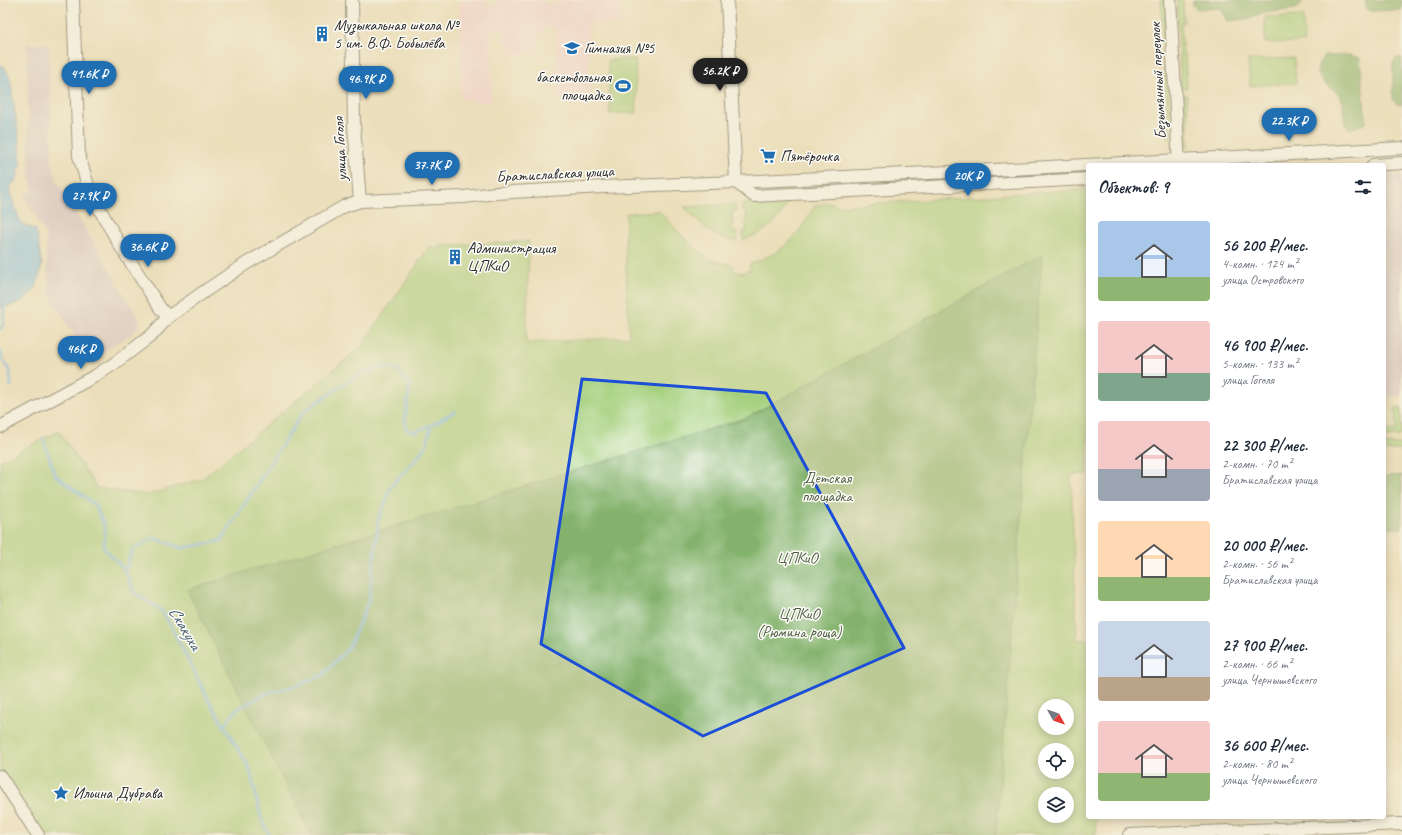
<!DOCTYPE html>
<html lang="ru">
<head>
<meta charset="utf-8">
<style>
	body { margin:0; font-family:Caveat,sans-serif; background:#f6f6f7; color:#1f2937; height:100vh; display:flex; flex-direction:column; font-size:15px; white-space:nowrap }
	* { box-sizing:border-box; margin:0 }
	p { font-size:13px; color:#747a83 }
	.icon { flex:none; width:22px; height:22px; fill:none; stroke:currentColor; stroke-width:2; stroke-linecap:round; stroke-linejoin:round }
	.map { position:relative; flex:1; overflow:hidden }
	.panel { position:absolute; left:1086px; top:163px; width:300px; height:656px; display:flex; flex-direction:column; background:#fff; border-radius:4px; box-shadow:0 2px 10px #0003 }
	.panel>* { flex:none }
	.needle { width:26px; rotate:130deg }
	.buttons { position:absolute; left:1038px; top:699px; display:grid; gap:8px }
	.buttons a { display:grid; place-items:center; width:36px; height:36px; border-radius:50%; background:#fff; box-shadow:0 2px 10px #0003; font-size:20px }
	.price { position:absolute; translate:-50% -34px; padding:0 9px; border-radius:14px; background:#1f6fb2; color:#fff; font-size:13px; line-height:26px; filter:drop-shadow(0 1px 2px #0008) }
	.price::after { content:''; position:absolute; left:50%; top:24px; width:12px; height:9px; margin-left:-6px; background:inherit; clip-path:polygon(0 0,100% 0,50% 100%) }
	.price.current { background:#222; color:#fff }
	ul { padding:0; list-style:none }
	li { display:flex; align-items:center; gap:12px; height:100px; padding:0 12px }
	li span { display:grid; place-items:center; flex:none; width:112px; height:80px; border-radius:4px; color:#555 }
	li>.icon { margin-inline-start:auto }
	span .icon { width:48px; height:48px; fill:#fffc; stroke-width:1 }
	li b { font-size:17px }
	h2 { display:flex; justify-content:space-between; align-items:center; height:48px; padding:0 12px; font-size:17px }
	.map>svg:first-child { display:block }
	.built { fill:#f6cfd8 }
	.industrial { fill:#d1bdca }
	.green { fill:#a4d07d; stroke:#687e54; fill-rule:evenodd }
	.forest { fill:#83b26c; stroke:#576e4c }
	.water { fill:#74b8ea; stroke:#50728a }
	.lines { fill:none; stroke-linecap:round; stroke-linejoin:round }
	.stream { stroke:#74b8ea; stroke-width:3 }
	.minor-casing { stroke:#484640; stroke-width:14 }
	.minor { stroke:#fff; stroke-width:12 }
	.marked { fill:none; stroke:#1d4ed8; stroke-width:3; stroke-linejoin:round }
	.labels { text-anchor:middle; dominant-baseline:central; stroke-width:3; stroke-linejoin:round; paint-order:stroke }
	.poi-label { font-size:16px; fill:#2b2b2b; stroke:#fdfcf7; text-anchor:start }
	.street-label { font-size:16px; fill:#2b2b2b; stroke:#fdfcf7 }
	.park-label { font-size:16px; fill:#4f5d44; stroke:#fdfcf7 }
	.water-label { font-size:17px; font-style:italic; fill:#455c6e; stroke:#fdfcf7 }
</style>
</head>
<body>
<div class="map">
<svg width="1402" height="835" viewBox="0 0 1402 835">
	<rect width="100%" height="100%" fill="#fdfcf7"/>
	<filter id="ink" filterUnits="userSpaceOnUse"><feTurbulence type="fractalNoise" baseFrequency=".025" numOctaves="2"/><feDisplacementMap in="SourceGraphic" scale="8" xChannelSelector="R" yChannelSelector="G"/><feConvolveMatrix kernelMatrix="1 2 1 2 8 2 1 2 1" color-interpolation-filters="sRGB"/></filter>
	<filter id="wash" filterUnits="userSpaceOnUse"><feTurbulence type="fractalNoise" baseFrequency=".012" numOctaves="4" result="noise"/><feDisplacementMap in="SourceGraphic" scale="16" xChannelSelector="R" yChannelSelector="G"/><feGaussianBlur stdDeviation="0.9" result="paint"/><feColorMatrix in="noise" values="0 0 0 0 0 0 0 0 0 0 0 0 0 0 0 0 0 1.4 0 .05"/><feComposite in="paint" operator="in"/></filter>
	<g filter="url(#wash)">
		<rect width="100%" height="100%" fill="#ebdeba"/>
		<path class="built" d="M 459,0 L 487,0 L 487,5 L 496,5 L 496,0 L 546,0 L 546,3 L 557,3 L 557,0 L 622,0 L 622,24 L 588,24 L 590,98 L 557,99 L 556,28 L 543,28 L 543,33 L 538,33 L 538,54 L 510,54 L 510,42 L 503,42 L 503,29 L 491,30 L 492,102 L 473,102 L 472,100 L 461,100 Z"/>
		<path class="industrial" d="M 27,44 L 49,44 L 52,161 L 57,181 L 140,321 L 139,326 L 135,332 L 89,360 L 49,294 L 46,252 L 46,235 L 24,196 L 33,190 L 29,169 Z
			M 1402,175 L 1402,396 L 1384,397 L 1384,176 Z"/>
		<path class="green" d="M 1161,0 L 1165,0 L 1167,41 L 1163,41 Z
			M 1177,0 L 1183,0 L 1184,23 L 1181,23 L 1183,55 L 1185,55 L 1187,88 L 1181,88 Z
			M 1303,16 L 1304,42 L 1265,43 L 1265,17 Z
			M 1164,58 L 1167,58 L 1171,138 L 1168,138 Z
			M 1294,58 L 1296,83 L 1250,86 L 1248,60 Z
			M 635,59 L 637,113 L 610,114 L 608,60 Z
			M 1181,95 L 1187,95 L 1189,146 L 1183,146 Z
			M 1088,189 L 1088,474 L 1071,475 L 1077,640 L 1088,640 L 1088,817 L 1096,817 L 1096,835 L 41,835 L 0,770 L 0,461 L 59,431 L 97,488 L 147,495 L 202,479 L 362,346 L 429,247 L 529,241 L 526,343 L 629,337 L 625,241 L 626,213 L 659,211 L 687,241 L 710,260 L 733,265 L 734,271 L 742,273 L 750,270 L 750,264 C 786,251 797,238 815,205 L 832,203 L 837,206 ZM 1045,706 L 1067,706 L 1067,728 L 1045,728 ZM 1045,750 L 1067,750 L 1067,772 L 1045,772 ZM 1045,794 L 1067,794 L 1067,816 L 1045,816 Z
			M 788,202 C 777,224 766,232 743,240 L 743,232 L 746,231 L 746,211 L 742,211 L 742,203 Z
			M 735,204 L 736,211 L 732,212 L 733,232 L 737,232 L 737,241 C 713,239 700,223 684,207 Z
			M 1401,407 L 1402,434 L 1400,436 L 1384,437 L 1384,431 L 1397,430 L 1395,408 Z
			M 1399,444 L 1402,446 L 1402,454 L 1401,450 L 1384,451 L 1384,445 Z"/>
		<path class="forest" d="M 1193,0 L 1302,0 L 1302,3 L 1296,9 L 1263,13 L 1252,18 L 1228,21 L 1221,8 L 1197,9 L 1193,5 Z
			M 1365,0 L 1402,0 L 1402,10 L 1371,11 L 1366,8 Z
			M 1349,55 L 1360,58 L 1366,123 L 1350,129 L 1345,124 L 1343,102 L 1339,94 L 1323,82 L 1317,73 L 1319,63 L 1324,56 Z
			M 1397,58 L 1402,58 L 1402,105 L 1397,104 L 1393,99 L 1393,62 Z
			M 1042,255 L 996,835 L 311,835 L 187,590 L 746,418 Z
			M 1402,475 L 1402,528 L 1384,528 L 1384,488 L 1386,488 L 1385,476 Z"/>
		<path class="water" d="M 0,64 L 5,68 L 10,78 L 19,139 L 21,165 L 16,180 L 11,186 L 9,191 L 21,223 L 36,230 L 42,265 L 36,288 L 23,301 L 4,308 L 0,307 Z"/>
		<g class="lines">
			<path class="stream" d="M 0,329 L 3,325 L 4,305
				M 0,351 L 4,362 L 10,371 L 11,386
				M 43,438 L 55,475 L 95,505 L 105,527 L 104,548 L 125,570 L 134,593 L 161,610 L 171,626 L 209,701 L 249,767 L 261,817 L 269,835
				M 125,570 L 133,549 L 154,538 L 182,548 L 221,541 L 303,412 L 359,374 L 383,367 L 396,369 L 410,385 L 405,418 L 406,429 L 415,432 L 435,423 L 455,411
				M 224,726 L 237,709 L 267,693 L 296,686 L 323,675 L 349,647 L 369,600 L 379,516 L 385,504 L 389,490 L 396,480 L 413,463 L 427,444 L 431,425"/>
		</g>
	</g>
	<g filter="url(#ink)">
		<g class="lines">
			<defs>
				<path id="minor" d="M 73,0 L 79,156 L 90,192 L 121,247 L 160,308 L 168,317
					M 352,0 L 354,126 L 360,201
					M 727,0 L 736,182
					M 1170,0 L 1179,165
					M 1373,165 L 1402,163
					M 736,182 L 754,196 L 1088,179
					M 0,427 L 95,376 L 115,363 L 152,335 L 168,317 L 208,289 L 247,263 L 345,206 L 360,201 L 464,197 L 496,193 L 603,187 L 736,182 L 993,170 L 1402,148
					M 0,776 L 38,835
					M 1129,835 L 1402,824"/>
			</defs>
			<use href="#minor" class="minor-casing"/>
			<use href="#minor" class="minor"/>
		</g>
	</g>
	<path d="M0 0H1402V835H0ZM 582,379 L 766,393 L 904,648 L 703,736 L 541,644 Z" fill="#ebdeba" fill-opacity=".55" fill-rule="evenodd"/>
	<path class="marked" d="M 582,379 L 766,393 L 904,648 L 703,736 L 541,644 Z"/>
	<defs>
		<symbol id="building-bare" viewBox="-9 -9 18 18"><path d="M-4-6H4V6H1V3H-1V6H-4ZM-2.5-4.3h1.7v1.8h-1.7ZM.8-4.3h1.7v1.8H.8ZM-2.5-1h1.7V.8h-1.7ZM.8-1h1.7V.8H.8Z" fill="#1f6fb2" stroke="#fdfcf7" stroke-width="2.5" paint-order="stroke"/></symbol>
		<symbol id="school-bare" viewBox="-9 -9 18 18"><path d="M0-5L7-2L0 1L-7-2ZM-4 1L0 2.5L4 1V4Q0 6-4 4Z" fill="#1f6fb2" stroke="#fdfcf7" stroke-width="2.5" paint-order="stroke"/></symbol>
		<symbol id="stadium-bare" viewBox="-9 -9 18 18"><path d="M0-5a6.5 5 0 1 0 0 10a6.5 5 0 1 0 0-10ZM-3.5-1.8h7v3.6h-7Z" fill="#1f6fb2" stroke="#fdfcf7" stroke-width="2.5" paint-order="stroke"/></symbol>
		<symbol id="supermarket-bare" viewBox="-9 -9 18 18"><path d="M-6-5.5h2.5l.6 2H6L4.5 2H-2.5L-4.4-4H-6ZM-1.5 3.2a1.3 1.3 0 1 0 .1 0ZM3 3.2a1.3 1.3 0 1 0 .1 0Z" fill="#1f6fb2" stroke="#fdfcf7" stroke-width="2.5" paint-order="stroke"/></symbol>
		<symbol id="sight-bare" viewBox="-9 -9 18 18"><path d="M0-6L1.8-2.2L6-1.7L2.9 1.2L3.7 5.4L0 3.3L-3.7 5.4L-2.9 1.2L-6-1.7L-1.8-2.2Z" fill="#1f6fb2" stroke="#fdfcf7" stroke-width="2.5" paint-order="stroke"/></symbol>
	</defs>
	<g fill-rule="evenodd">
		<use href="#building-bare" x="311" y="23" width="22" height="22"/>
		<use href="#school-bare" x="561" y="37" width="22" height="22"/>
		<use href="#stadium-bare" x="612" y="75" width="22" height="22"/>
		<use href="#supermarket-bare" x="757" y="145" width="22" height="22"/>
		<use href="#building-bare" x="444" y="246" width="22" height="22"/>
		<use href="#sight-bare" x="50" y="782" width="22" height="22"/>
	</g>
	<g class="labels">
		<g class="poi-label">
			<text x="334" y="25">Музыкальная школа №<tspan x="334" dy="18">5 им. В.Ф. Бобылёва</tspan></text>
			<text x="584" y="48">Гимназия №5</text>
			<text x="611" y="77" text-anchor="end">баскетбольная<tspan x="611" dy="18">площадка</tspan></text>
			<text x="780" y="156">Пятёрочка</text>
			<text x="467" y="248">Администрация<tspan x="467" dy="18">ЦПКиО</tspan></text>
			<text x="73" y="793">Ильина Дубрава</text>
		</g>
		<g class="street-label">
			<text transform="translate(1158 81) rotate(-93)">Безымянный переулок</text>
			<text transform="translate(340 149) rotate(-93)">улица Гоголя</text>
			<text transform="translate(555 174) rotate(-3)">Братиславская улица</text>
		</g>
		<g class="park-label">
			<text x="827" y="478">Детская<tspan x="827" dy="18">площадка</tspan></text>
			<text x="797" y="558">ЦПКиО</text>
			<text x="799" y="614">ЦПКиО<tspan x="799" dy="18">(Рюмина роща)</tspan></text>
		</g>
		<g class="water-label">
			<text transform="translate(185 628) rotate(59)">Скакуха</text>
		</g>
	</g>
</svg>
<div class="buttons">
<a><svg class="needle" viewBox="-14 -14 28 28"><path d="M0-13l5 13h-10z" fill="#e53935"/><path d="M0 13l5-13h-10z" fill="#747a83"/></svg></a>
<a><svg class="icon" aria-label="locate" viewBox="0 0 24 24"><circle cx="12" cy="12" r="6"/><path d="M12 2v4M12 18v4M2 12h4M18 12h4"/></svg></a>
<a><svg class="icon" aria-label="layers" viewBox="0 0 24 24"><path d="M12 4l9 5-9 5-9-5zM3 14l9 5 9-5"/></svg></a>
</div>
<b class="price current" style="left:720px;top:92px">56.2K ₽</b>
<b class="price" style="left:89px;top:95px">41.6K ₽</b>
<b class="price" style="left:366px;top:100px">46.9K ₽</b>
<b class="price" style="left:1289px;top:142px">22.3K ₽</b>
<b class="price" style="left:432px;top:186px">37.7K ₽</b>
<b class="price" style="left:968px;top:197px">20K ₽</b>
<b class="price" style="left:90px;top:217px">27.9K ₽</b>
<b class="price" style="left:148px;top:268px">36.6K ₽</b>
<b class="price" style="left:81px;top:370px">46K ₽</b>
<section class="panel">
<h2>Объектов: 9<svg class="icon" aria-label="filters" viewBox="0 0 24 24"><path d="M4 7h16M4 17h16"/><circle cx="9" cy="7" r="2"/><circle cx="15" cy="17" r="2"/></svg></h2>
<ul>
<li><span style="background:linear-gradient(#a9c7e8 70%,#8fb573 0)"><svg class="icon" aria-label="home" viewBox="0 0 24 24"><path d="M3 11l9-7 9 7M6 9v11h12V9"/></svg></span><div><b>56 200 ₽/мес.</b><p>4-комн. · 124 m²</p><p>улица Островского</p></div></li>
<li><span style="background:linear-gradient(#f6c9c9 65%,#7fa58c 0)"><svg class="icon" aria-label="home" viewBox="0 0 24 24"><path d="M3 11l9-7 9 7M6 9v11h12V9"/></svg></span><div><b>46 900 ₽/мес.</b><p>5-комн. · 133 m²</p><p>улица Гоголя</p></div></li>
<li><span style="background:linear-gradient(#f6c9c9 60%,#9aa5b1 0)"><svg class="icon" aria-label="home" viewBox="0 0 24 24"><path d="M3 11l9-7 9 7M6 9v11h12V9"/></svg></span><div><b>22 300 ₽/мес.</b><p>2-комн. · 70 m²</p><p>Братиславская улица</p></div></li>
<li><span style="background:linear-gradient(#ffd9b3 70%,#8fb573 0)"><svg class="icon" aria-label="home" viewBox="0 0 24 24"><path d="M3 11l9-7 9 7M6 9v11h12V9"/></svg></span><div><b>20 000 ₽/мес.</b><p>2-комн. · 56 m²</p><p>Братиславская улица</p></div></li>
<li><span style="background:linear-gradient(#c9d6e8 70%,#b9a48a 0)"><svg class="icon" aria-label="home" viewBox="0 0 24 24"><path d="M3 11l9-7 9 7M6 9v11h12V9"/></svg></span><div><b>27 900 ₽/мес.</b><p>2-комн. · 66 m²</p><p>улица Чернышевского</p></div></li>
<li><span style="background:linear-gradient(#f6c9c9 65%,#8fb573 0)"><svg class="icon" aria-label="home" viewBox="0 0 24 24"><path d="M3 11l9-7 9 7M6 9v11h12V9"/></svg></span><div><b>36 600 ₽/мес.</b><p>2-комн. · 80 m²</p><p>улица Чернышевского</p></div></li>
</ul>
</section>
</div>
</body>
</html>
